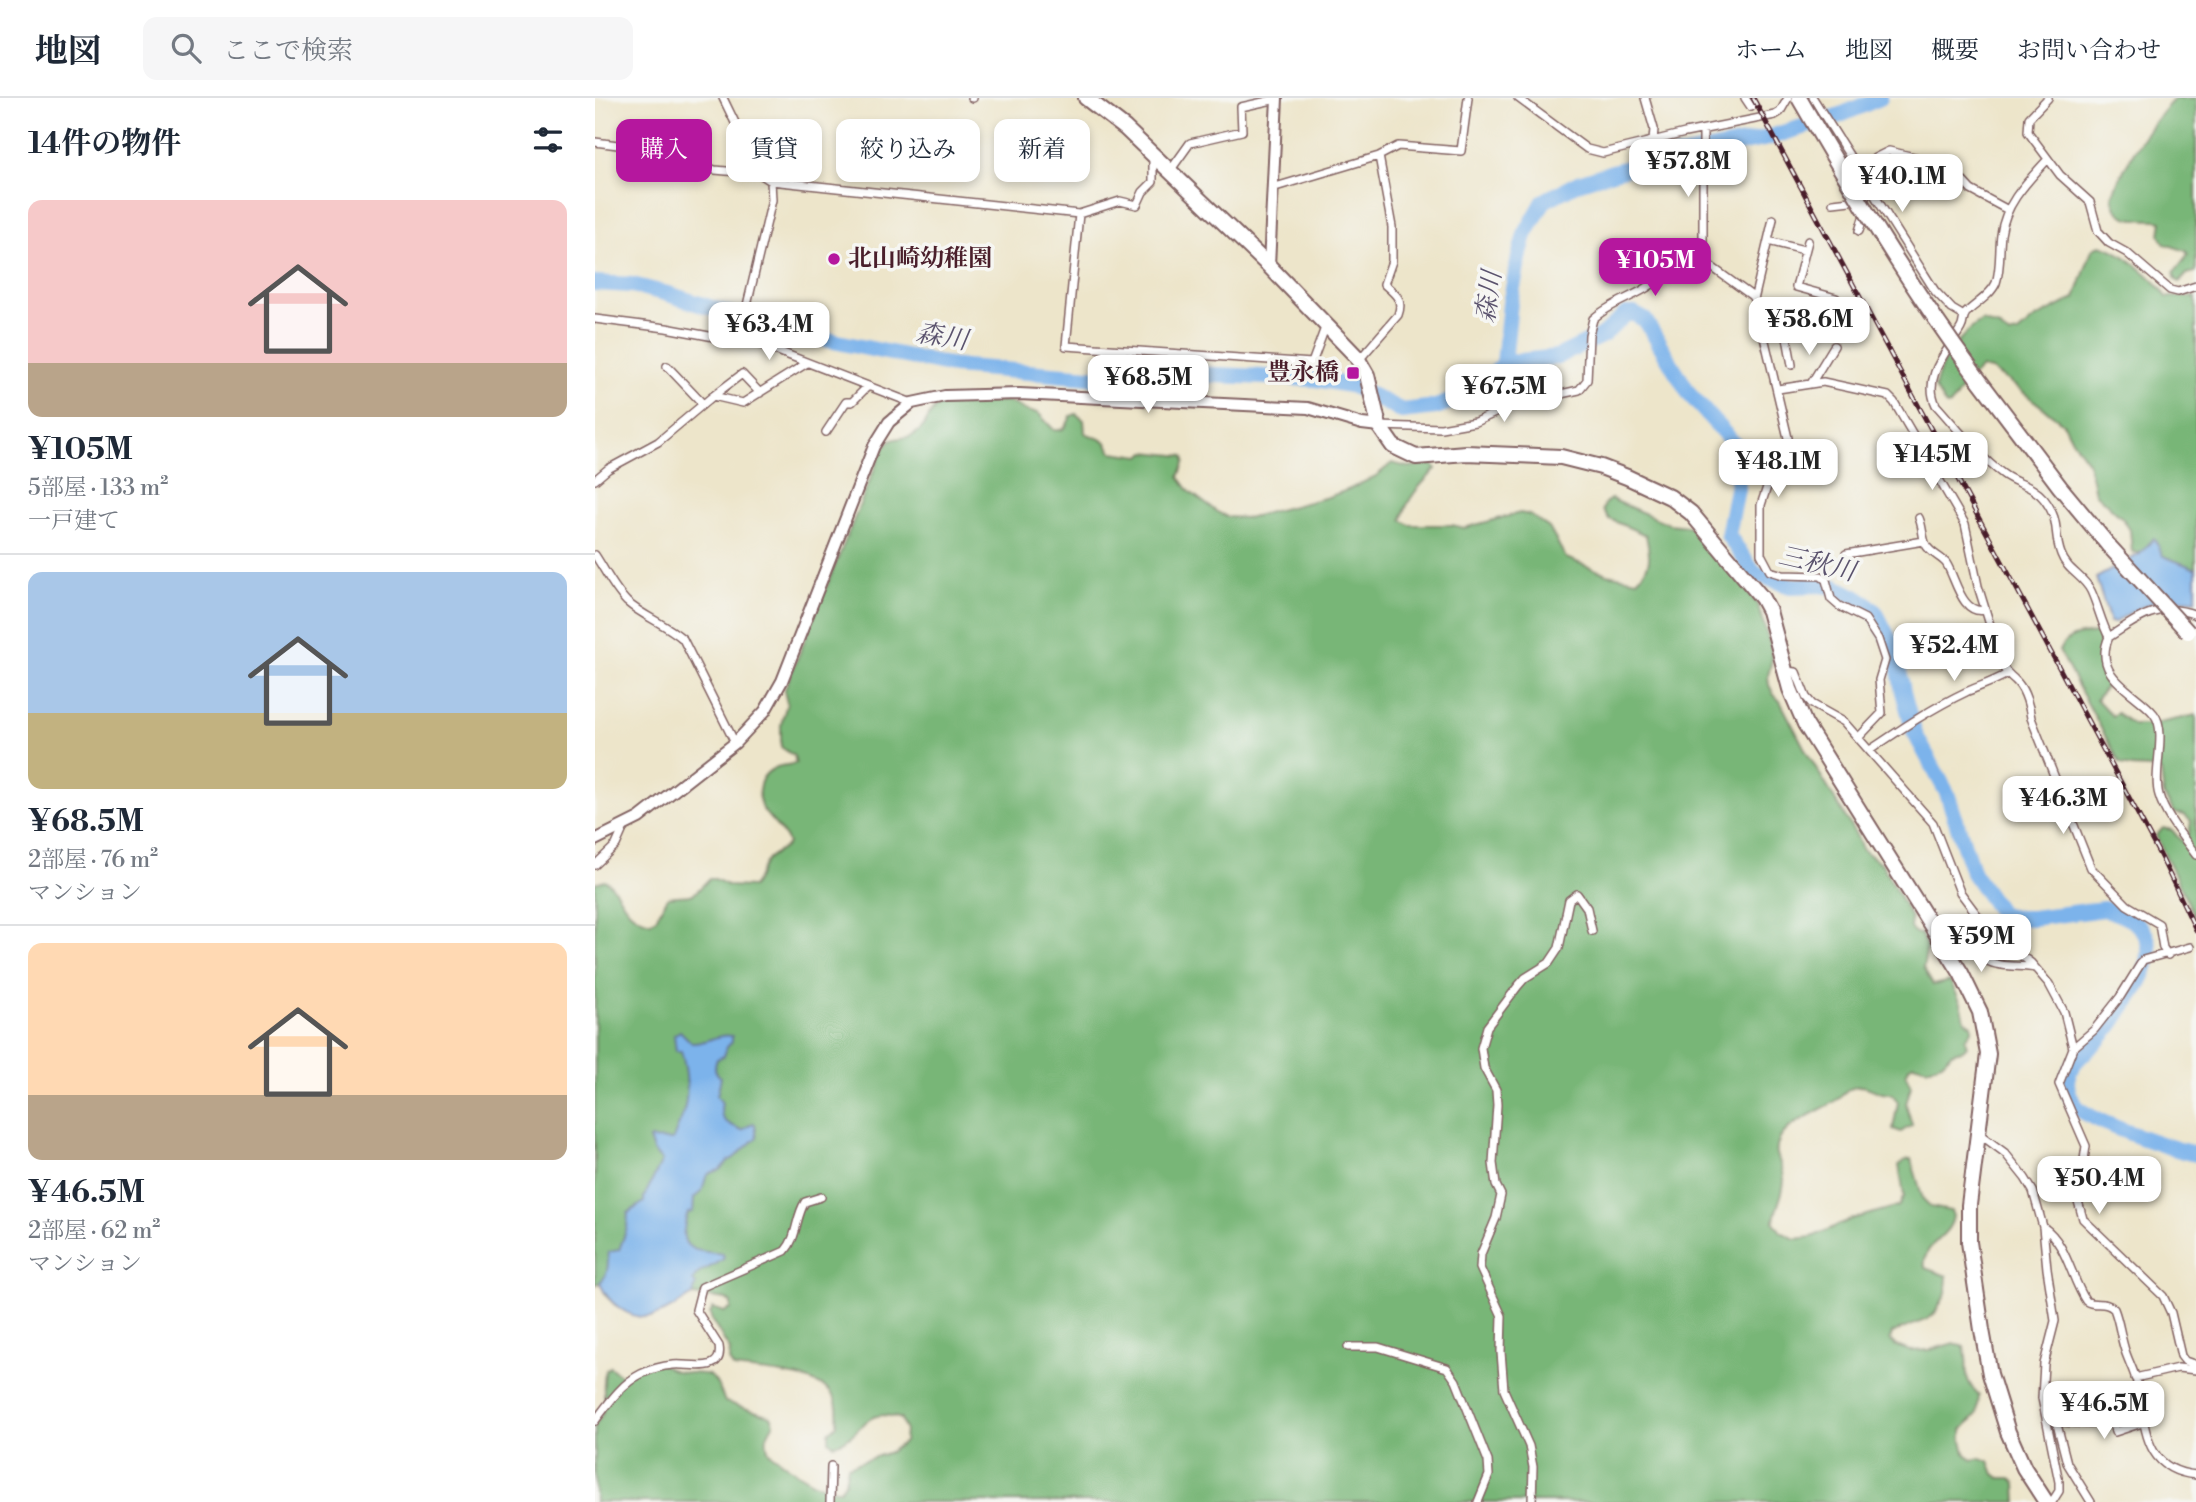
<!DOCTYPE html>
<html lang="ja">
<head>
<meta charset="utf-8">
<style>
	body { margin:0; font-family:"Libre Bodoni","Noto Serif JP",serif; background:#f6f6f7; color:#1f2937; height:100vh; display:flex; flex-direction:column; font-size:26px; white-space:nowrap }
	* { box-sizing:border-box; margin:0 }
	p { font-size:23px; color:#747a83 }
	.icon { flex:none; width:38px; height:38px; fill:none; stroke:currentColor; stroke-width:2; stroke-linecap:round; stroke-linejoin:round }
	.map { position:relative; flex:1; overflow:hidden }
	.side { display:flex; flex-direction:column; background:#fff; width:595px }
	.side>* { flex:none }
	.banner { position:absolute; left:21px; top:21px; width:665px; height:63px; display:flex; gap:14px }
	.price { position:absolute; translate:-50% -60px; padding:0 16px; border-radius:14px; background:#fff; color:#222; font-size:23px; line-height:46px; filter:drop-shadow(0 2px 4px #0008) }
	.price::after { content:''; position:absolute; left:50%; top:42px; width:21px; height:16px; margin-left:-10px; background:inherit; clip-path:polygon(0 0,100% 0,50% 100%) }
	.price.selected { background:#b5179e; color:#fff }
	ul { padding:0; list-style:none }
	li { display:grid; align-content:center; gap:14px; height:371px; padding:0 28px }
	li+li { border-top:2px solid #e0e1e3 }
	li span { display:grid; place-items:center; height:217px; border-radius:14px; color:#555 }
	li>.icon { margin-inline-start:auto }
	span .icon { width:126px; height:126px; fill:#fffc; stroke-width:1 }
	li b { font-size:30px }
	h2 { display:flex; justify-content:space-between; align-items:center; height:84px; padding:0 28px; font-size:30px }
	.pill { padding:0 24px; border-radius:14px; background:#fff; box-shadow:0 4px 10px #0003; font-size:24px; line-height:63px }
	.pill.selected { background:#b5179e; color:#fff }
	header { display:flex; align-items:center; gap:42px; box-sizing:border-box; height:98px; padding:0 35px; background:#fff; border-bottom:2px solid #e0e1e3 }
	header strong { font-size:33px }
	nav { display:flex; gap:38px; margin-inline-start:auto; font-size:24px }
	.search { width:490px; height:63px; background:#f6f6f7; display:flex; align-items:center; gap:18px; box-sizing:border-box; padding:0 24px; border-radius:14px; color:#747a83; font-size:26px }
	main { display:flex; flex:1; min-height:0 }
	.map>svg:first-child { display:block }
	.forest { fill:#78b677; stroke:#616a51; stroke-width:2 }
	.water { fill:#7bb3eb; stroke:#62698b; stroke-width:2 }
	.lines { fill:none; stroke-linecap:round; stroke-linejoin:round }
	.river { stroke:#7bb3eb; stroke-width:16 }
	.street-casing { stroke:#836463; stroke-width:10 }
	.secondary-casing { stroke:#836463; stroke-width:14 }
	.highway-casing { stroke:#836463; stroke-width:18 }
	.street { stroke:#fff; stroke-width:7 }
	.secondary { stroke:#fff; stroke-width:10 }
	.highway { stroke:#fff; stroke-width:14 }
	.rail-casing { stroke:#4a1f2b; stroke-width:5 }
	.rail { stroke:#f6f6f2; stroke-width:2.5; stroke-dasharray:8; stroke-linecap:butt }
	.highway-bridge-casing { stroke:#836463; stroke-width:18; stroke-linecap:butt }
	.highway-bridge { stroke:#fff; stroke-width:14 }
	.poi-dot { fill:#b5179e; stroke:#f6f6f2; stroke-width:2.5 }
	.labels { text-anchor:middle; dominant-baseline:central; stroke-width:7; stroke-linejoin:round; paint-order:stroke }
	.poi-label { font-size:24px; font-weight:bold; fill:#4a1f2b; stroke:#f6f6f2; text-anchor:start }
	.water-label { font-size:26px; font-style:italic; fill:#5b536e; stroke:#f6f6f2 }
</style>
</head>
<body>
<header>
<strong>地図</strong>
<div class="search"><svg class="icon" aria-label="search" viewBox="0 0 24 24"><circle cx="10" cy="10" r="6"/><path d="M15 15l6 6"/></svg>ここで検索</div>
<nav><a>ホーム</a><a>地図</a><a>概要</a><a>お問い合わせ</a></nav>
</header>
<main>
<section class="side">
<h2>14件の物件<svg class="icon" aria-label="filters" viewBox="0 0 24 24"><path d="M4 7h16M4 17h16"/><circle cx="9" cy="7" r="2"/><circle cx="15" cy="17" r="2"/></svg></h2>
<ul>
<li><span style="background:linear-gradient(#f6c9c9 75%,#b9a48a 0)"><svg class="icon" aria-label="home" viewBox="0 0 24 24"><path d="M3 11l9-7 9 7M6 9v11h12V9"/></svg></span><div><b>¥105M</b><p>5部屋 · 133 m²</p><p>一戸建て</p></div></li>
<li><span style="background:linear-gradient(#a9c7e8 65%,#c2b280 0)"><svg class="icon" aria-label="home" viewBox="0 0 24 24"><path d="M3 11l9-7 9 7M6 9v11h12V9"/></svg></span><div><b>¥68.5M</b><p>2部屋 · 76 m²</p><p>マンション</p></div></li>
<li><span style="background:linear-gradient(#ffd9b3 70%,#b9a48a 0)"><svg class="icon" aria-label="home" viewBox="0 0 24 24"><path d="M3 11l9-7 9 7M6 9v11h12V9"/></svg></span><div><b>¥46.5M</b><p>2部屋 · 62 m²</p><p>マンション</p></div></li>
</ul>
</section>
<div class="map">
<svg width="1601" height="1404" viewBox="0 0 1601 1404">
	<rect width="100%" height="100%" fill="#f6f6f2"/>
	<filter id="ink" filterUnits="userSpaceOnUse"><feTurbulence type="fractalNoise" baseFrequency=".0143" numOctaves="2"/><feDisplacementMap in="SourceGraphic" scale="14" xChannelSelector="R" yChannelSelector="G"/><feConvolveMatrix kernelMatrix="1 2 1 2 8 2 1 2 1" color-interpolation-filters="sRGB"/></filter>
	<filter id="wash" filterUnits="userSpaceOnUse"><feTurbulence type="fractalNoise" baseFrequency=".00686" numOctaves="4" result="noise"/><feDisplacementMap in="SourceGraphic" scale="28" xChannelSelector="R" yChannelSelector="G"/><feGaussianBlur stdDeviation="1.57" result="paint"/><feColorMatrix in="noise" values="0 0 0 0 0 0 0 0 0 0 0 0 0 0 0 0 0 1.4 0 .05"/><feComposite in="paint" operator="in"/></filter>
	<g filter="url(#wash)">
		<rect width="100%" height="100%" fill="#ede5ca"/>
		<path class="forest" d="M 1580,0 L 1601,0 L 1601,174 L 1592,176 L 1585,184 L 1581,182 L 1579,175 L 1593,157 L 1591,153 L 1570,146 L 1565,137 L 1567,123 C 1549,118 1523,131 1517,98 C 1532,61 1552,29 1580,0 Z
			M 1505,147 C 1525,151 1561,181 1572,199 L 1601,199 L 1601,471 L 1568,458 L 1537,454 L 1535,432 L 1528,421 L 1500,395 L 1493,364 L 1477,342 L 1469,326 L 1415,284 L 1396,272 L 1386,270 L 1370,285 L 1356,307 L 1351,308 L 1340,290 C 1345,262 1363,238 1387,223 L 1404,229 L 1413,237 L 1423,235 L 1439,221 L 1480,200 L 1497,152 Z
			M 411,303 C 426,307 426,314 443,315 L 459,332 C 470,334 472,327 476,318 L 481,316 L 489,322 L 490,335 L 510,343 L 517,354 L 546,358 L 550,354 L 589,358 L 590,363 L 584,379 L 595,394 L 622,414 L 632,419 L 652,420 L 733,399 L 755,391 L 781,378 L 797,365 L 813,369 L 837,366 L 841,371 C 826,386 811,401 807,422 L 815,427 L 857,427 L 869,430 L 925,415 L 935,417 L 954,430 L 971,460 L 1012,476 L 1042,482 C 1058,466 1055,458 1051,437 L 1014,421 L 1008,412 L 1010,405 L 1016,401 L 1074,426 L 1092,428 L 1102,434 L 1162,505 L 1175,546 L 1177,561 L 1173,578 L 1174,587 L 1179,597 L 1185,603 L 1211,653 L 1261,737 L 1267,751 L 1287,766 L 1316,820 L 1315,830 L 1319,835 L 1326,836 L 1332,850 L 1328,870 L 1338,887 L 1355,883 L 1366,905 L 1370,922 L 1377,927 L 1377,932 L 1370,941 L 1372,948 L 1368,952 L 1358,954 L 1347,965 L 1333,970 L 1318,966 L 1314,969 L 1311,977 L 1316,988 L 1311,1006 L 1317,1027 L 1306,1034 L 1298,1031 L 1303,1004 L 1297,996 C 1282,997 1278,989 1266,988 C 1253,988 1248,998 1239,1004 C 1222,1015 1177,1029 1182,1056 C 1184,1065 1189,1072 1189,1082 C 1189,1097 1180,1109 1179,1124 L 1186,1134 L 1200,1141 L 1217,1139 L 1257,1121 L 1304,1108 L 1309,1098 L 1304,1067 L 1311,1062 L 1316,1061 L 1328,1101 L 1336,1109 L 1356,1113 L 1358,1118 C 1356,1140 1326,1144 1330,1170 L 1352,1178 L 1351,1196 L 1340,1215 L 1333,1221 L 1297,1235 L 1295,1242 L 1301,1248 L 1315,1253 L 1335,1252 L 1359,1245 L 1369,1249 C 1376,1272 1364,1277 1384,1298 L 1382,1316 L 1367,1332 L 1367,1342 L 1370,1355 L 1377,1362 L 1386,1360 L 1394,1363 L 1399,1376 L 1405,1380 L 1416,1380 L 1421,1386 L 1422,1404 L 0,1404 L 0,1327 C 19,1304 3,1297 11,1272 L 15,1269 L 26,1278 C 36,1273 44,1265 55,1264 C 66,1262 72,1271 81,1273 C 113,1280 115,1265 130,1304 L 176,1318 L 179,1325 C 172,1336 169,1342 174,1354 C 191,1367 224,1394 245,1392 L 250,1383 L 253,1368 L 295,1354 L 309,1344 L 310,1331 L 306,1321 C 266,1306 268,1341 238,1346 L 234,1342 L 234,1334 L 242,1327 C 242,1318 244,1307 239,1299 C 226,1275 164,1274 139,1270 L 134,1263 L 135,1252 L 117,1223 L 115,1216 L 118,1210 L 129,1214 L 136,1211 L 136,1205 L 131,1201 L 98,1197 L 66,1215 L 55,1219 L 44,1218 L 20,1207 L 11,1198 L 5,1184 L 0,1188 L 0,785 L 10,782 C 28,793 24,817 56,824 L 61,820 L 73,799 C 101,794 91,805 114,781 L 120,781 L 134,788 L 157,789 C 164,781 165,772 171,763 C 177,754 188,755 193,745 C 185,724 161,717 164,692 C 165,682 171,674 180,670 C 187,666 195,668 201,665 L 199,658 L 186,649 L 186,627 L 192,605 L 189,593 L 286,355 C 299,331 308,347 324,333 C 333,325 335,311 346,306 Z
			M 1501,535 L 1504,537 C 1504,553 1502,569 1512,583 L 1511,589 L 1501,601 L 1517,618 L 1522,615 L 1538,627 L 1555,627 L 1601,617 L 1601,821 L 1561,738 L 1568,730 L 1577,732 L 1587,744 L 1594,736 L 1596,723 L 1589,717 L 1580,715 L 1569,698 L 1566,673 C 1552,666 1536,673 1525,665 L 1464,553 C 1471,537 1485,537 1501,535 Z"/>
		<path class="water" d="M 1559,440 L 1568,458 L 1601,471 L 1601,502 C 1567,499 1547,505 1519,525 L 1515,524 L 1501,480 L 1545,456 Z
			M 85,933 L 97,945 C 111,946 122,935 137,938 L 137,944 L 132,949 L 129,958 L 122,961 C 119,968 119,975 126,979 L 122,998 L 127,1005 C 123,1023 132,1025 147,1032 L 158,1025 L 160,1026 L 162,1039 L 139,1060 L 133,1063 L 125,1072 L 115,1075 L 111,1079 L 107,1093 L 99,1100 L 98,1114 L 93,1115 C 90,1122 90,1125 89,1132 C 85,1156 112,1153 128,1156 L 129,1160 C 120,1170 103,1170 98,1183 L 101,1186 L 98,1197 C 86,1204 72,1215 58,1218 C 36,1224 11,1204 5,1184 C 15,1176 12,1165 14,1154 L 24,1152 L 32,1130 L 33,1115 L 49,1104 L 49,1099 L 67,1063 L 58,1053 L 54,1041 L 78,1042 C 80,1033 85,1025 88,1016 C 94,998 92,971 86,953 L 81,953 L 79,937 Z"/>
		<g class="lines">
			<path class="river" d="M 0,185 L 37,187 L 73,196 L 190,233 L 358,268 L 507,280 L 593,276 L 720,281 L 758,288 L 807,313 L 841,309 L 868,299 L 892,283 L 909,265 L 915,205 L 924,159 L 930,137 L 949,103 L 983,85 L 1014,75 L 1059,63 L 1169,41 L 1243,18 L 1285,0
				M 909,265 L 962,259 L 1008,237 L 1031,216 L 1039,216 L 1050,222 L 1095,297 L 1140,347 L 1144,363 L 1142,391 L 1133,437 L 1159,475 L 1195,488 L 1225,487 L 1241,489 L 1270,504 L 1281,515 L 1301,555 L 1308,594 L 1319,634 L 1352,695 L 1378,775 L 1406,816 L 1423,820 L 1437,820 L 1509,811 C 1572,827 1560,867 1529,908 C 1522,918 1516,930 1507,938 C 1494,952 1473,964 1472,984 C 1472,993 1477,1003 1482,1009 C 1494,1023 1580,1052 1601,1056"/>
		</g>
	</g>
	<g filter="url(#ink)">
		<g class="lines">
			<defs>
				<path id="street" d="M 128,0 L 165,76
					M 377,0 L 378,0
					M 923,0 L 992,51 L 1008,55 L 1090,35 L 1180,17 L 1185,14 L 1193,0
					M 1050,0 L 1059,31 L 1058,43
					M 1150,0 L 1156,9
					M 1218,0 L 1340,193 L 1357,211 L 1369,218
					M 1453,0 L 1434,20 L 1433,34 L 1465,77 L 1495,104 L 1503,133 L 1514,145 L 1532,155 L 1575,192 L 1583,194 L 1601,188
					M 1108,32 L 1108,155 L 1114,167 L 1157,198 L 1161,205 L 1193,340 L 1188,359 L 1172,389 L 1166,407 L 1166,456 L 1175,473 L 1188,477 L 1226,478 L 1231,482 L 1236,501 L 1244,508 L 1270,521 L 1283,541 L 1290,562 L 1284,582 L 1287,615 L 1264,639
					M 0,44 L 84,55 L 102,66 L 120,72 L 165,76 L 176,83 L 484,116 L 471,248 L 717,265 L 731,227
					M 1453,61 C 1433,83 1410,105 1406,137 C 1404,152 1406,170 1401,185 C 1396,197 1380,206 1371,215 C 1367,220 1369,225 1366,230 C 1353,253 1327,278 1341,307 C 1362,330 1382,357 1408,376 C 1421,386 1438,387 1449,401 C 1466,423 1458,435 1466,456 C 1472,473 1489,478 1496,493 C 1503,508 1506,524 1514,539
					M 575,73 L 595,45 L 647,33 L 646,9 L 682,1
					M 677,90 L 784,58 L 803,48 L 866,53 L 873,0
					M 1238,105 L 1255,103 L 1271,84 L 1280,60 L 1294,53 L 1353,67 L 1376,92 L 1413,112
					M 484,116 L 525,103 L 542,107 L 548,94 L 558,84 L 558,59
					M 1264,133 L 1269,117 L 1271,85
					M 1173,143 L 1209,152
					M 1213,143 L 1201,189 L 1241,200
					M 1159,202 L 1178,121
					M 0,221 L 71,230 L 130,241 L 157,243 L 317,305
					M 1170,237 L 1191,234 L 1197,267
					M 144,241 L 177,102 L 176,83
					M 764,262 L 803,217 C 809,201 800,196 789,186 L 797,163 L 797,129 L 784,58
					M 72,268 L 108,306
					M 1217,284 L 1239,248
					M 1183,291 L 1228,284 L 1293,298 L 1299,304 L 1370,426 L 1383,488 L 1408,569 C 1412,576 1415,577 1420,582 C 1430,591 1434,607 1436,620 L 1496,770 L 1532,807 L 1564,826 L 1568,850 L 1573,857
					M 118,298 L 147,276 L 165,295
					M 784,328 L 846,330 L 880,324 L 920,306 L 984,292 L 992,282 L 994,237 L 998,221 C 1017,203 1048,197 1067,178 C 1085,159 1076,149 1107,145
					M 231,334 L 251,304 L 257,304 L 272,289
					M 0,382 L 13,371 L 63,344 L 118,298 L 148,305 L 212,265
					M 1324,420 C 1328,429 1327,439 1331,447 C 1335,455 1345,458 1351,465 C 1361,480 1366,517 1390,512
					M 1251,456 L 1329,443
					M 0,457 C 10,472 19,491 32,504 C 49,519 71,526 88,541 L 140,645
					M 1601,517 C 1564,503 1545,519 1514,539 C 1496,579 1542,594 1559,616 C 1573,634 1557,674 1564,697 C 1570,718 1588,739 1601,757
					M 1189,573 L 1201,574 L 1211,599 L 1217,606 L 1249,624 L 1338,725 L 1365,794 L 1395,834 L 1436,865 L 1454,886 L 1469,914 L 1478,950
					M 1275,652 C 1306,631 1337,610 1371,594 C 1385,588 1398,584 1412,576
					M 0,767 L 21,747 L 29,729
					M 1342,835 C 1370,828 1372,850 1391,862 C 1404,870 1426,867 1440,870
					M 1595,849 L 1548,862 L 1525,899 L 1499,932 L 1478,950 L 1464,986 L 1491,1048 L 1483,1103 L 1488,1121 L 1568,1198 L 1576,1215 L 1586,1258 L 1590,1263 L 1601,1267
					M 1383,1035 L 1410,1055 L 1430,1080 L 1438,1093 L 1448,1129 L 1452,1171 L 1460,1223 L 1449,1266 L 1447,1300 L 1464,1384 L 1464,1393 L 1457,1404
					M 1448,1129 C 1472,1145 1476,1181 1491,1203 C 1500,1209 1510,1202 1519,1211 C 1524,1223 1525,1236 1529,1249 C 1532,1261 1539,1272 1542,1285 C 1551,1325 1546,1372 1601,1377
					M 753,1249 L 783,1249 L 852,1270 L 861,1283 L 893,1363 L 894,1377 L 883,1404
					M 1540,1280 L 1583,1270 L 1601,1272
					M 1448,1285 L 1455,1299 L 1472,1365 L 1496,1404
					M 1513,1298 L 1520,1334 L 1547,1325
					M 1455,1300 L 1470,1324 L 1495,1326 L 1516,1320
					M 0,1323 C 13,1306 26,1286 46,1276 C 56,1271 67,1268 78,1267 C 95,1265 129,1277 124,1248 L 101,1212 L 107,1189 L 190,1153 C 203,1138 200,1120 210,1104 L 226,1099
					M 235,1404 L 236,1368
					M 937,1404 L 938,1369 L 934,1348 L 909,1292 L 906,1254 L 907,1218 L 885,1170 L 886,1156 L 901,1120 L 906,1097 L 901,1087 L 898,1065 L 902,1007 L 901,992 L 889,970 L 886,950 L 892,929 L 923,888 L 930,880 L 954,865 L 964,850 L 974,802 L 982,796 L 992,810 L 997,833"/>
				<path id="secondary" d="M 674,168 L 682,0
					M 0,742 L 44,720 L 140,645 L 170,613 L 187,583 L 279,348 L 294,324 L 317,305 L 350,298 L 424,296 L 713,310 L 767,326 L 784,328"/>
				<path id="highway" d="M 491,0 L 530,30 L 674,168 L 761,258 L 772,277 L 784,328 L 798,348 L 821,359 L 871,355 L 966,359 L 1006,369 L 1032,379 L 1075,399 L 1096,415 L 1167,500 L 1174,513 L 1195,591 L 1210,626 L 1366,875 L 1385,914 L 1393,956 L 1374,1107 L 1374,1144 L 1387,1232 L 1395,1276 L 1413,1334 L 1429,1370 L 1451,1404
					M 1381,278 L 1465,389 L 1514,448"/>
			</defs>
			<use href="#street" class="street-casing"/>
			<use href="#secondary" class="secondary-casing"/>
			<use href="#highway" class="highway-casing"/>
			<use href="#street" class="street"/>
			<use href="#secondary" class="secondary"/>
			<use href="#highway" class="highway"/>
			<defs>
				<path id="rail" d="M 1158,0 L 1567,761 L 1601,832"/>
			</defs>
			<use href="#rail" class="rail-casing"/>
			<use href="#rail" class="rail"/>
			<defs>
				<path id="highway-bridge" d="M 1204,0 C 1259,95 1316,190 1381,278
					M 1514,448 L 1593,534"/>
			</defs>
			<use href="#highway-bridge" class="highway-bridge-casing"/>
			<use href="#highway-bridge" class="highway-bridge"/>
		</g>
	</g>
	<g class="poi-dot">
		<circle cx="239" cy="161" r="7"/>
		<rect x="751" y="268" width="14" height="14" rx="3.5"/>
	</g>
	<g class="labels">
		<g class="poi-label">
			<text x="253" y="161">北山崎幼稚園</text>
			<text x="744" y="275" text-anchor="end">豊永橋</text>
		</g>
		<g class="water-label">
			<text transform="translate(894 199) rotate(-82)">森川</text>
			<text transform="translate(347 239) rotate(9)">森川</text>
			<text transform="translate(1222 466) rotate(13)">三秋川</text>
		</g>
	</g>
</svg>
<b class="price" style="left:1093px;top:101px">¥57.8M</b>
<b class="price" style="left:1307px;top:116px">¥40.1M</b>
<b class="price selected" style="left:1060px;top:200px">¥105M</b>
<b class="price" style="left:1214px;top:259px">¥58.6M</b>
<b class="price" style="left:174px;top:264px">¥63.4M</b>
<b class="price" style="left:553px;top:317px">¥68.5M</b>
<b class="price" style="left:909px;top:326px">¥67.5M</b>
<b class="price" style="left:1337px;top:394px">¥145M</b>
<b class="price" style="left:1183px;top:401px">¥48.1M</b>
<b class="price" style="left:1359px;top:585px">¥52.4M</b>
<b class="price" style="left:1468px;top:738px">¥46.3M</b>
<b class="price" style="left:1386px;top:876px">¥59M</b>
<b class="price" style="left:1504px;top:1118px">¥50.4M</b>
<b class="price" style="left:1509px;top:1343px">¥46.5M</b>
<div class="banner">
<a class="pill selected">購入</a>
<a class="pill">賃貸</a>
<a class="pill">絞り込み</a>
<a class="pill">新着</a>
</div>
</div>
</main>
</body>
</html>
